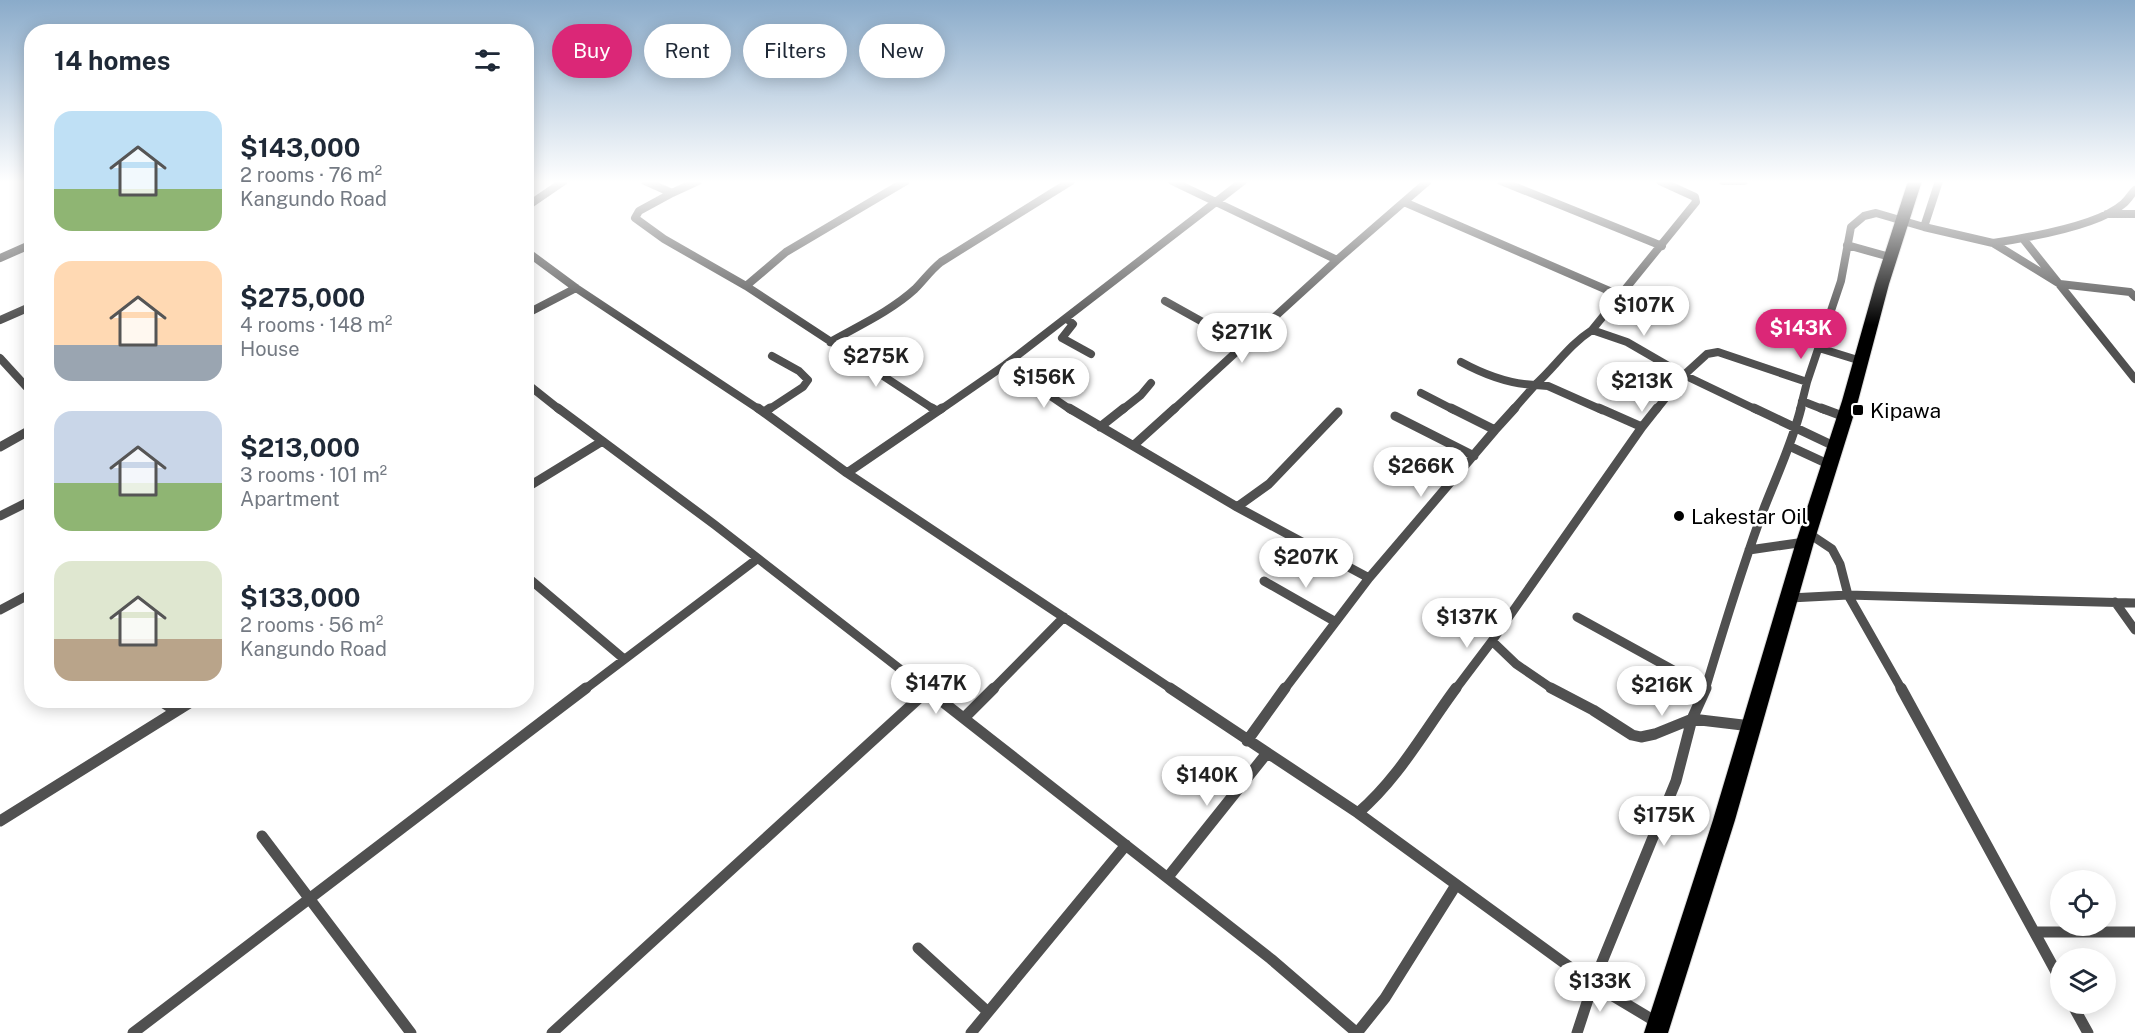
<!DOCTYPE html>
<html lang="en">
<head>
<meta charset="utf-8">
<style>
	body { margin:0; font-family:"Public Sans",sans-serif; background:#f2f2f3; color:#1f2937; height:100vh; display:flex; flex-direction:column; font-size:22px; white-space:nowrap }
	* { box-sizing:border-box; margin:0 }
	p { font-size:20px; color:#747a83 }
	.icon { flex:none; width:33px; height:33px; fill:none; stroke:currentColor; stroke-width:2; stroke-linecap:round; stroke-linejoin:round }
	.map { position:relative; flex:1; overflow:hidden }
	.panel { position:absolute; left:24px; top:24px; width:510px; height:684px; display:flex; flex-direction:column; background:#fff; border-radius:24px; box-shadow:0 3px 15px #0003 }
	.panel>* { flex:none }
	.hud { position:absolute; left:552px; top:24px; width:570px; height:54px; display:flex; gap:12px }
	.fabs { position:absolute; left:2050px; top:870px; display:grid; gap:12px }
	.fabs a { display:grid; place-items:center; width:66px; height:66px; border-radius:50%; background:#fff; box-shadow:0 3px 15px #0003; font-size:30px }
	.price { position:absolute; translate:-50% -51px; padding:0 14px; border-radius:21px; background:#fff; color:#222; font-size:20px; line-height:39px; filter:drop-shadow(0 2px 3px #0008) }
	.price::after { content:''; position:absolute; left:50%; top:36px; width:18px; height:14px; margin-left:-9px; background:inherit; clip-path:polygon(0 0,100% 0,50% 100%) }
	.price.on { background:#db2777; color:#fff }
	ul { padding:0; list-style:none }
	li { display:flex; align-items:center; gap:18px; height:150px; padding:0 30px }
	li span { display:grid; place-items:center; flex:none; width:168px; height:120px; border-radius:18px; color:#555 }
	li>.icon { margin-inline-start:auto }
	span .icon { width:72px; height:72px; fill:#fffc; stroke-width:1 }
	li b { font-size:26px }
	h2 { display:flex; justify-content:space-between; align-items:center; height:72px; padding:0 30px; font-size:26px }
	.chip { padding:0 21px; border-radius:27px; background:#fff; box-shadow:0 3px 15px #0003; font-size:21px; line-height:54px }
	.chip.on { background:#db2777; color:#fff }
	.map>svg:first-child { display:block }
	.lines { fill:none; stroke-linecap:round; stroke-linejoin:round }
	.highway-casing { stroke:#dbdbdb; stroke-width:2 }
	.street-far2 { stroke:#505050; stroke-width:8 }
	.street-far1 { stroke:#505050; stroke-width:9 }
	.street { stroke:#505050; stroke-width:11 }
	.highway { fill:#000; fill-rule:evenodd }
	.poi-dot { fill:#000; stroke:#fff; stroke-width:2 }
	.labels { text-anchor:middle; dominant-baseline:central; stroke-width:5; stroke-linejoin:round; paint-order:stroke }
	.poi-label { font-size:21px; fill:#000; stroke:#fff; text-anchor:start }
</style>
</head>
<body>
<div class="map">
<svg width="2135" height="1033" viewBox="0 0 2135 1033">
	<rect width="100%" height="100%" fill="#fff"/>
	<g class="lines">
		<defs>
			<path id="highway" d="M 1908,181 L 1922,181 L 1889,284 L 1858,401 L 1814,542 L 1735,820 L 1668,1033 L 1644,1033 L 1713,820 L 1796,542 L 1842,401 L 1875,284 Z"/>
		</defs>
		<use href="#highway" class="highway-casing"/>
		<path class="street-far2" d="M 645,181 L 672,193 L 698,181
			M 906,181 L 786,252 L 746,286 L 935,410
			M 1172,181 L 1337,260 L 1246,343
			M 1501,181 L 1662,246
			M 1723,181 L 1744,181
			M 1939,181 L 1924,227 L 1993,243 L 2060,284 L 2130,292 L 2135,297
			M 672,193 L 639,211 L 635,218 L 664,239 L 746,286
			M 1404,202 L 1621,296
			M 526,207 L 564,181
			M 2107,214 L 2135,214
			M 2024,240 L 2135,379
			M 1993,243 C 2026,238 2098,226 2123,204 C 2128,200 2131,194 2135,190
			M 1847,245 L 1890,257
			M 526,251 L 576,288 L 760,410
			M 0,258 L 32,244
			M 1337,260 L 1428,181
			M 1165,301 L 1217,330 L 1246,343 L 1173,410
			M 526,314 L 576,288
			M 1066,318 L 1073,324 L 1062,338 L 1091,354
			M 0,320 L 32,306
			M 1592,330 L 1627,342 L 1684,375 L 1707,354 L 1718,352 L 1807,382
			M 830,342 C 858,326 891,311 915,289 C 924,280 930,271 941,262 L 1071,181
			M 1819,348 L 1861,361
			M 0,358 L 32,393
			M 1461,362 C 1485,375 1508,384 1535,385 C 1555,367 1569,345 1592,330 L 1696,202 L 1695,197 L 1660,181
			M 1005,365 L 1071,410
			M 526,383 L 560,410
			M 1421,393 L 1454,410
			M 1802,401 L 1825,410
			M 768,410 L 803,387 L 808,380 L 799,371 L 772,356
			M 940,410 L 1005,365 L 1243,181
			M 1122,410 L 1141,395 L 1151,383
			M 1513,410 L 1535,385 L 1548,386 L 1602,410
			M 1656,410 L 1684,375 L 1757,410
			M 1800,410 L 1807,382 L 1841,281 L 1851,227 L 1864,216 L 1876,213 L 1924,227"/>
		<path class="street-far1" d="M 558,408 L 715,525 L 927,690
			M 758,408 L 847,473 L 1173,690
			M 932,408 L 937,411
			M 1069,408 L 1237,507 L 1369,578 L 1284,690
			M 1451,408 L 1495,430 L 1515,408
			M 1754,408 L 1836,447
			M 1821,408 L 1845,417
			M 764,412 L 770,408
			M 1395,416 L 1474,456
			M 1100,427 L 1124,408
			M 1642,427 L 1657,408
			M 1134,445 L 1175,408
			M 1789,446 L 1830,465
			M 0,447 L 32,429
			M 847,473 L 942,408
			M 526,488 L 601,442
			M 1237,507 L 1269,484 L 1338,412
			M 0,516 L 32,500
			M 1808,533 L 1832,549 L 1840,564 L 1848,595 L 1902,690
			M 1749,550 L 1805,542
			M 526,576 L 624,659
			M 1369,578 L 1495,430
			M 1264,581 L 1334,621
			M 1790,598 L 1848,595 L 2135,603
			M 2115,602 L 2135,630
			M 0,610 L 32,593
			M 1577,617 L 1706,688
			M 1492,641 L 1516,664 L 1554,690
			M 584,690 L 757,559
			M 992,690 L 1064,617
			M 1455,690 L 1492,641 L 1642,427 L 1599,408
			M 1705,690 C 1723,630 1741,570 1763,511 C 1776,477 1792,444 1801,408"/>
		<path class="street" d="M 925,688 L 1271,959 L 1357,1033
			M 1170,688 L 1358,813 L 1593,984 L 1658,1023
			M 1551,688 L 1593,710 L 1632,735 L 1641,737 L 1655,734 L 1692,719 L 1706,688
			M 1901,688 L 2061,981
			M 159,700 L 176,711
			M 964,718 L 994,688
			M 1247,741 L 1285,688
			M 1358,813 C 1399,778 1424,731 1456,688
			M 0,821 L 194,700
			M 262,836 L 411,1033
			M 1168,877 L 1267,753
			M 2036,932 L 2135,932
			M 918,948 L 988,1012
			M 2072,1004 L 2088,1033
			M 133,1033 L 586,688
			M 552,1033 L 928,690
			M 971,1033 L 1126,845
			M 1357,1033 L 1385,998 L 1456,885
			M 1577,1033 L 1593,984 L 1676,781 L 1692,719 L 1751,726"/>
		<use href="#highway" class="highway"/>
	</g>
	<linearGradient id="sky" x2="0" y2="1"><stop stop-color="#8aabca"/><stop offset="0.56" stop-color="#fff"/><stop offset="1" stop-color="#fff" stop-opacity="0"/></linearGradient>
	<rect width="2135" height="325" fill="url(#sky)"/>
	<g class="poi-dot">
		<rect x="1852" y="404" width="12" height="12" rx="3"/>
		<circle cx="1679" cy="516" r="6"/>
	</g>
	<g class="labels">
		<g class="poi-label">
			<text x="1870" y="410">Kipawa</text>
			<text x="1691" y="516">Lakestar Oil</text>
		</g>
	</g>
</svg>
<div class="fabs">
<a><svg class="icon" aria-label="locate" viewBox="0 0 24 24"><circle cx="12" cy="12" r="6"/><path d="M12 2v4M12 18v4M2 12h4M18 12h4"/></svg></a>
<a><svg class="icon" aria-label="layers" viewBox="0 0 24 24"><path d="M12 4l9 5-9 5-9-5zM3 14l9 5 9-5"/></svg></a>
</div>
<b class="price" style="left:1644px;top:337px">$107K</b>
<b class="price on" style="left:1801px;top:360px">$143K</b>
<b class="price" style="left:1242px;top:364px">$271K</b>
<b class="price" style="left:876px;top:388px">$275K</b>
<b class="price" style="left:1044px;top:409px">$156K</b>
<b class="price" style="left:1642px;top:413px">$213K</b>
<b class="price" style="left:1421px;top:498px">$266K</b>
<b class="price" style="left:1306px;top:589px">$207K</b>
<b class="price" style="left:1467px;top:649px">$137K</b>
<b class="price" style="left:936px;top:715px">$147K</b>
<b class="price" style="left:1662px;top:717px">$216K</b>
<b class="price" style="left:1207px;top:807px">$140K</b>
<b class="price" style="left:1664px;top:847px">$175K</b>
<b class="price" style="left:1600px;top:1013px">$133K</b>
<div class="hud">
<a class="chip on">Buy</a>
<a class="chip">Rent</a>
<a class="chip">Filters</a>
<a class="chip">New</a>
</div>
<section class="panel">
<h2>14 homes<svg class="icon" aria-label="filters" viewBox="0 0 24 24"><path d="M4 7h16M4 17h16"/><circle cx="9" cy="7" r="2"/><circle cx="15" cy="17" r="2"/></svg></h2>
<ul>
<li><span style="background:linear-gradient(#bfe0f5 65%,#8fb573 0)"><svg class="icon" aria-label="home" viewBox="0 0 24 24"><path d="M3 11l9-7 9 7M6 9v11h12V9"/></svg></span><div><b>$143,000</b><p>2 rooms · 76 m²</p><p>Kangundo Road</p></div></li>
<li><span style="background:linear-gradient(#ffd9b3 70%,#9aa5b1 0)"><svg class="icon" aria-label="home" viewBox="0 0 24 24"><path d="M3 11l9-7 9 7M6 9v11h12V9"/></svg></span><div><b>$275,000</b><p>4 rooms · 148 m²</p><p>House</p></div></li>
<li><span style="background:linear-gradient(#c9d6e8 60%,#8fb573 0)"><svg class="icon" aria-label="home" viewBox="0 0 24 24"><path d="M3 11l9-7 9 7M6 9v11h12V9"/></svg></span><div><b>$213,000</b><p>3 rooms · 101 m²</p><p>Apartment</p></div></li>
<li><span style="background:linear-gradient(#dfe7d0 65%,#b9a48a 0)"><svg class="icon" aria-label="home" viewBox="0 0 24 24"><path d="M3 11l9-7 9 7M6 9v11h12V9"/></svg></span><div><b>$133,000</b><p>2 rooms · 56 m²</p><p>Kangundo Road</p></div></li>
</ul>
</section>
</div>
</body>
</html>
